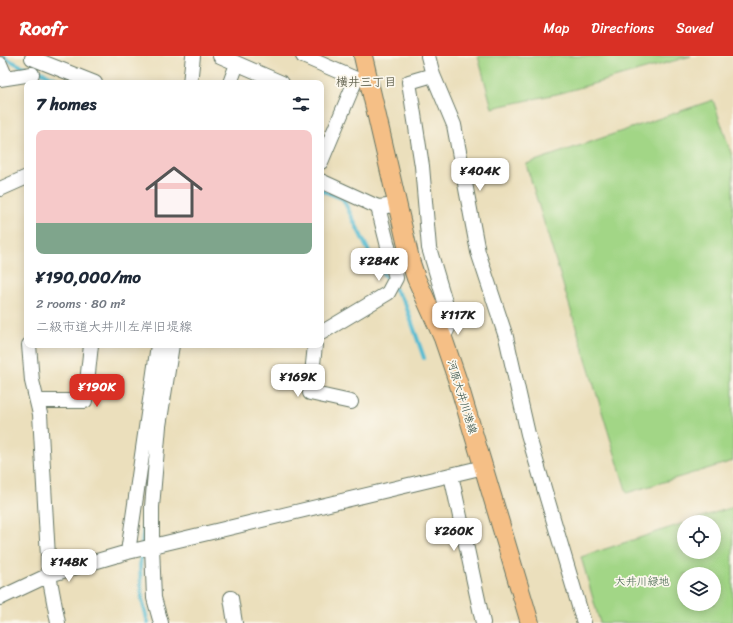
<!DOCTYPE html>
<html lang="en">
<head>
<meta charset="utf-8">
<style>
	body { margin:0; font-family:Sriracha,"Klee One",sans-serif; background:#f2f2f3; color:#1f2937; height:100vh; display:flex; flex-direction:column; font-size:15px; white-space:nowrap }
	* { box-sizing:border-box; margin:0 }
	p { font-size:13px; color:#747a83 }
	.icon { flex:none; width:22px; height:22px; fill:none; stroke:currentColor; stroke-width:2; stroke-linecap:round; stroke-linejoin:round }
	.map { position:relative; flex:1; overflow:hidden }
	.sheet { position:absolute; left:24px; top:24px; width:300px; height:268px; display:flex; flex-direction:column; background:#fff; border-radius:8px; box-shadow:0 2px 10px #0003 }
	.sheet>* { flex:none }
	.fabs { position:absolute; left:677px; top:459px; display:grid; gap:8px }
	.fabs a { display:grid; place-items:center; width:44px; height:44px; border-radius:50%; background:#fff; box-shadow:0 2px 10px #0003; font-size:20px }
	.price { position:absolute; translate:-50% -34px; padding:0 9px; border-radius:8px; background:#fff; color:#222; font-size:13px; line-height:26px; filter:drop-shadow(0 1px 2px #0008) }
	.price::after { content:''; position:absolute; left:50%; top:24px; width:12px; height:9px; margin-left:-6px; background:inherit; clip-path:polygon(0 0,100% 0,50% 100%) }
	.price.active { background:#d93025; color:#fff }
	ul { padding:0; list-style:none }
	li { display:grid; align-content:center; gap:8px; height:212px; padding:0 12px }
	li+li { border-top:1px solid #e0e1e3 }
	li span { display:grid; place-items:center; height:124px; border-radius:8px; color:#555 }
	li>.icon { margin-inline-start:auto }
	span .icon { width:72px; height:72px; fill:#fffc; stroke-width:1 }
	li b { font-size:17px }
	h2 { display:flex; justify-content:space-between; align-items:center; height:48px; padding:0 12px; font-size:17px }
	header { display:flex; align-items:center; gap:24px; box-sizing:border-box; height:56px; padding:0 20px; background:#d93025; color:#fff }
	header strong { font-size:19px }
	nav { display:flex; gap:22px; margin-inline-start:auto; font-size:14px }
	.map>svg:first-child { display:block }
	.green { fill:#a2d686; stroke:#608a5d; fill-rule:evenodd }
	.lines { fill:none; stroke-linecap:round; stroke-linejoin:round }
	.stream { stroke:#54bbd1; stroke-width:4 }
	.minor-casing { stroke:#667664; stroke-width:16 }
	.major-casing { stroke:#667664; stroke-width:20 }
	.minor { stroke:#fff; stroke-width:14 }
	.major { stroke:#f5bf86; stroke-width:18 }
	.labels { text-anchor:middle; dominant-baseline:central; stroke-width:3.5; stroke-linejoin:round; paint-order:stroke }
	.street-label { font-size:11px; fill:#1f3d34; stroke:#fbf7ec }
	.park-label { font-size:11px; fill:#395c44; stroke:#fbf7ec }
	.neighbourhood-label { font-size:12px; font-weight:bold; fill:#61614e; stroke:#fbf7ec }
</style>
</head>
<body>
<header>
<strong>Roofr</strong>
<nav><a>Map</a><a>Directions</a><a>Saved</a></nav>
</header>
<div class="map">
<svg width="733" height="567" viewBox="0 0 733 567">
	<rect width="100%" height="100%" fill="#fbf7ec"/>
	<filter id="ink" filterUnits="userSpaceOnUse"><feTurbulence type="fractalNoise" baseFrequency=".025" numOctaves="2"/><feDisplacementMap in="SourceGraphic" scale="8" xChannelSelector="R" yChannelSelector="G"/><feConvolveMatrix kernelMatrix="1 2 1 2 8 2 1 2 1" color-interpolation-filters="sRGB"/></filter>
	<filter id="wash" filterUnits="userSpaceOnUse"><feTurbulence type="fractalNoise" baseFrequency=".012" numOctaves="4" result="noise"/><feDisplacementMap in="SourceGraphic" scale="16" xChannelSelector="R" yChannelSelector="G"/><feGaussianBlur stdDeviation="0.9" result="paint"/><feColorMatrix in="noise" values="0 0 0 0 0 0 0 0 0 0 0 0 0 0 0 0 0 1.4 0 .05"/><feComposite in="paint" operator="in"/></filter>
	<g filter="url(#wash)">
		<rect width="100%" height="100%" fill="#ebdfbc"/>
		<path class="green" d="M 478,0 L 691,0 L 561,37 L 492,52 Z
			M 713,44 L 733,103 L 733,405 L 627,437 L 526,108 Z
			M 733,451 L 733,567 L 600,567 L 581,501 L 684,467 L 684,496 L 714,496 L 714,466 L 686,466 ZM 684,518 L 714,518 L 714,548 L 684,548 Z"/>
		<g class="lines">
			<path class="stream" d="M 3,0 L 5,2 L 21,10 L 39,15 L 66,27
				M 321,134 L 343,143 L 371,200 L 387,223 L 405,247 L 424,302
				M 142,490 L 146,444
				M 141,496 L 140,512 L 142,544 L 148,567"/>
		</g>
	</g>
	<g filter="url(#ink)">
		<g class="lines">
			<defs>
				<path id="minor" d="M 220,0 L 282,27
					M 303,0 L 356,23 L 321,106
					M 428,0 L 433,19
					M 32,2 L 95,27
					M 0,8 L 6,22
					M 0,23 L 32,18
					M 190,27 L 193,0
					M 230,27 L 237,8
					M 321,125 L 378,151 L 388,150
					M 0,133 L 27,121
					M 321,277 L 388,237 L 396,222 L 378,151
					M 443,282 L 451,266 L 429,192 L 422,110 L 409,26 L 433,19 L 454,69 L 478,196 L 506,281 L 528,378 L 584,567
					M 29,289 L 32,325 L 40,358 L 49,519 L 58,567
					M 315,289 L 310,337 L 351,346
					M 37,345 L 85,345 L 91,289
					M 451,419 L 483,567
					M 128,496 L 158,289
					M 0,542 L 49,519 L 128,496 L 484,411
					M 231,542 L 235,567
					M 161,567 L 154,542 L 152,490 L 152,451 L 159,370 L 172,289"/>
				<path id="major" d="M 363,0 L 411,207 L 416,222 L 443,282 L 458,326 L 530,567"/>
			</defs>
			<use href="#minor" class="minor-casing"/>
			<use href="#major" class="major-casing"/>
			<use href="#minor" class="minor"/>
			<use href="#major" class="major"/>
		</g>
	</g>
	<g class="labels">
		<g class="street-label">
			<text transform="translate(462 341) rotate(73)">河原大井川港線</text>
		</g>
		<g class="park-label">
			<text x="642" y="525">大井川緑地</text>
		</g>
		<g class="neighbourhood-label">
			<text x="366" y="26">横井三丁目</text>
		</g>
	</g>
</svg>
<div class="fabs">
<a><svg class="icon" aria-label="locate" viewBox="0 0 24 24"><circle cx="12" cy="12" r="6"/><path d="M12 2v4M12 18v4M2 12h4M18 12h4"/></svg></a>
<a><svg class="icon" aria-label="layers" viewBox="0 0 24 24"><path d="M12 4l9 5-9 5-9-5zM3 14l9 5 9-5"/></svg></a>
</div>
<b class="price" style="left:480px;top:136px">¥404K</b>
<b class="price" style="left:379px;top:226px">¥284K</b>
<b class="price" style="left:458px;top:280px">¥117K</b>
<b class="price" style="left:298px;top:342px">¥169K</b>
<b class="price active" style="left:97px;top:352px">¥190K</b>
<b class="price" style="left:454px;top:496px">¥260K</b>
<b class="price" style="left:69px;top:527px">¥148K</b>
<section class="sheet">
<h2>7 homes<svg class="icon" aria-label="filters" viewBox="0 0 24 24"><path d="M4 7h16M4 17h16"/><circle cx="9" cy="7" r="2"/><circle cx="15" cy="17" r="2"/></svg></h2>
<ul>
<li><span style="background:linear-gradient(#f6c9c9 75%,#7fa58c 0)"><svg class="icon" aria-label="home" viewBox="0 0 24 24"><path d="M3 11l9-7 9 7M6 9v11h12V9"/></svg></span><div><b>¥190,000/mo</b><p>2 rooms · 80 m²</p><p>二級市道大井川左岸旧堤線</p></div></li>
</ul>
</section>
</div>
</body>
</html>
